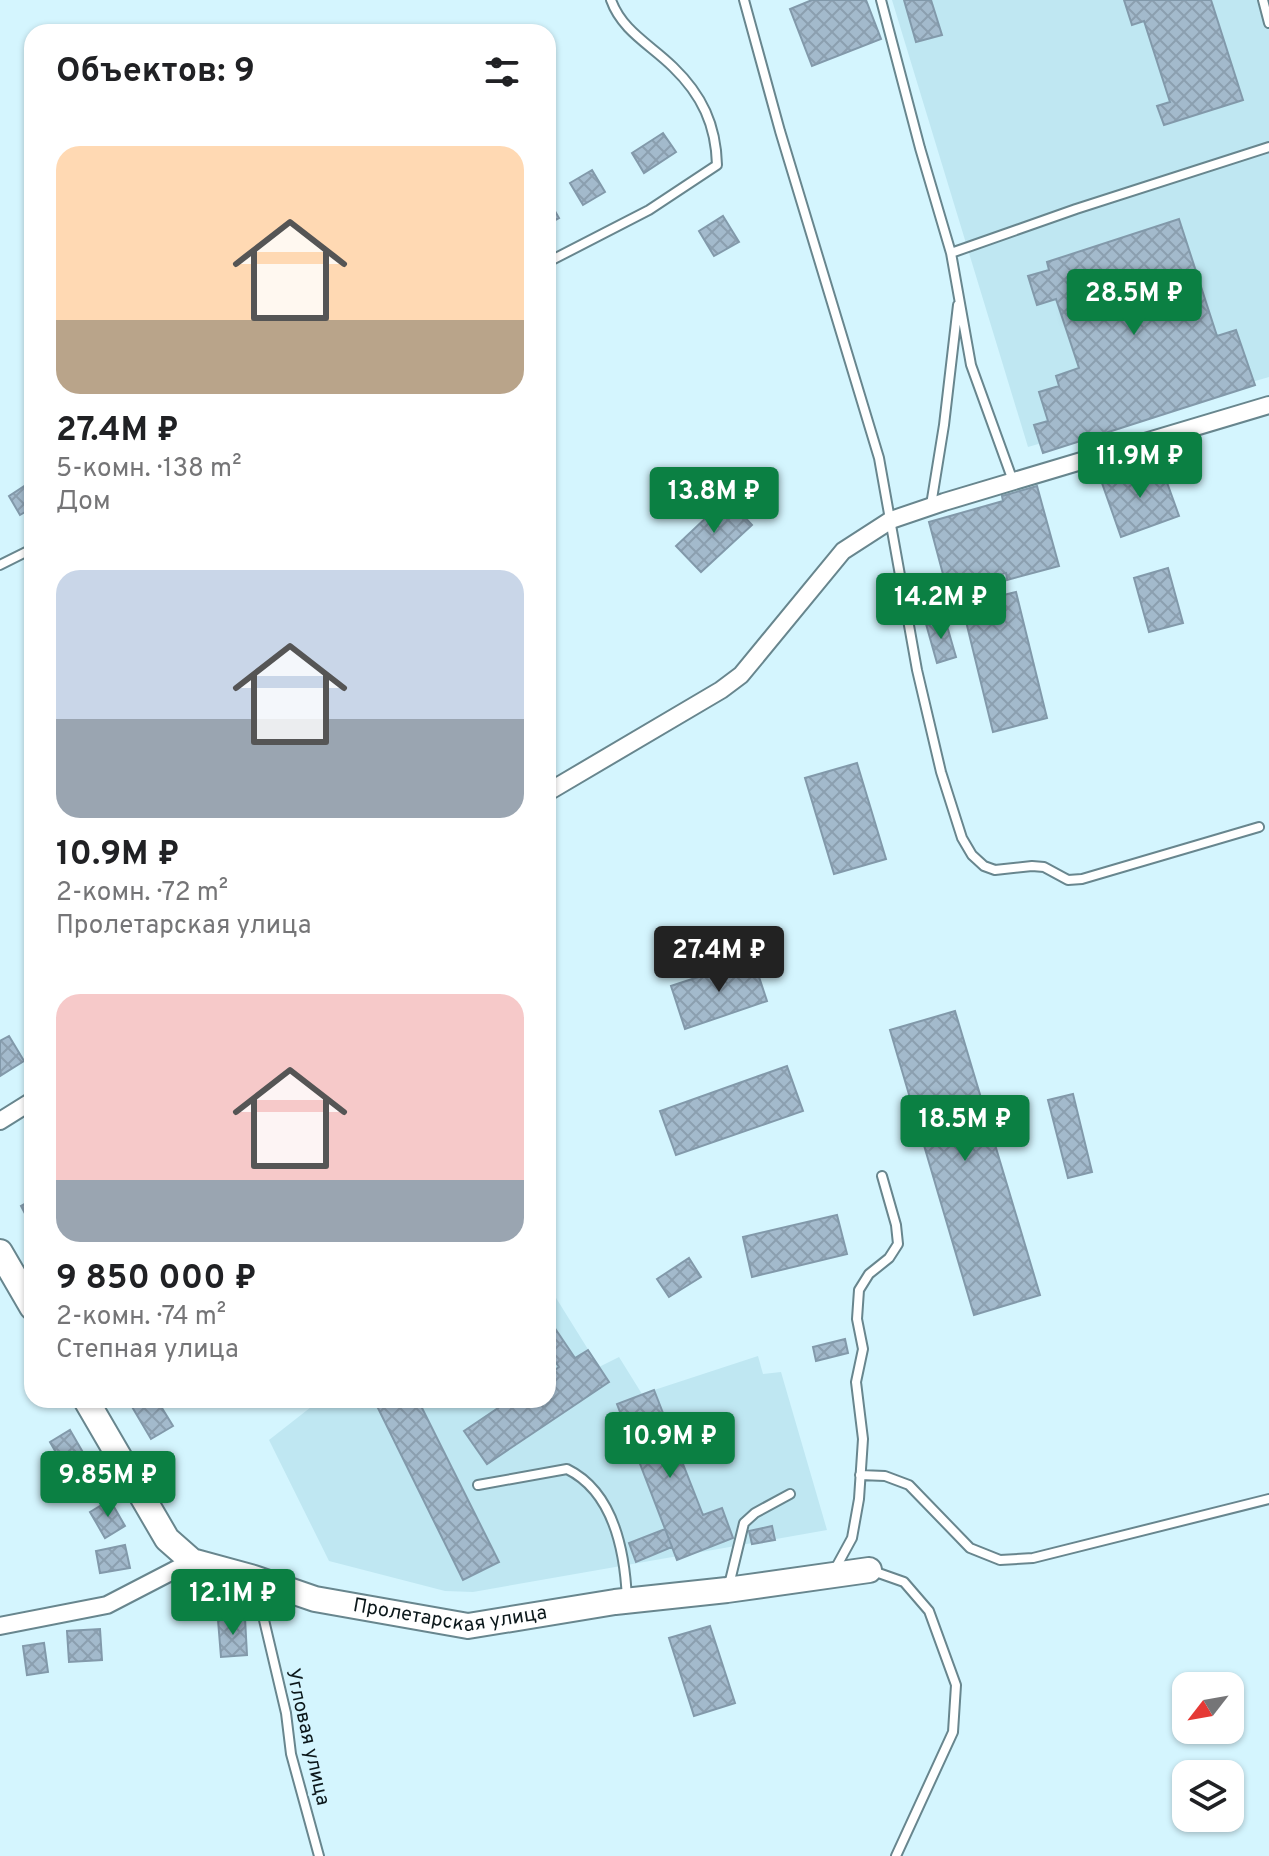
<!DOCTYPE html>
<html lang="ru">
<head>
<meta charset="utf-8">
<style>
	body { margin:0; font-family:Overpass,sans-serif; background:#f2f2f2; color:#202124; height:100vh; display:flex; flex-direction:column; font-size:30px; white-space:nowrap }
	* { box-sizing:border-box; margin:0 }
	p { font-size:26px; color:#757577 }
	.icon { flex:none; width:44px; height:44px; fill:none; stroke:currentColor; stroke-width:2; stroke-linecap:round; stroke-linejoin:round }
	.map { position:relative; flex:1; overflow:hidden }
	.details { position:absolute; left:24px; top:24px; width:532px; height:1384px; display:flex; flex-direction:column; background:#fff; border-radius:24px; box-shadow:0 2px 6px #0004 }
	.details>* { flex:none }
	.needle { width:52px; rotate:239deg }
	.buttons { position:absolute; left:1172px; top:1672px; display:grid; gap:16px }
	.buttons a { display:grid; place-items:center; width:72px; height:72px; border-radius:16px; background:#fff; box-shadow:0 2px 6px #0004; font-size:40px }
	.price { position:absolute; translate:-50% -68px; padding:0 18px; border-radius:8px; background:#0b8043; color:#fff; font-size:26px; line-height:52px; filter:drop-shadow(0 2px 4px #0008) }
	.price::after { content:''; position:absolute; left:50%; top:48px; width:24px; height:18px; margin-left:-12px; background:inherit; clip-path:polygon(0 0,100% 0,50% 100%) }
	.price.on { background:#222; color:#fff }
	ul { padding:0; list-style:none }
	li { display:grid; align-content:center; gap:16px; height:424px; padding:0 32px }
	li span { display:grid; place-items:center; height:248px; border-radius:24px; color:#555 }
	li>.icon { margin-inline-start:auto }
	span .icon { width:144px; height:144px; fill:#fffc; stroke-width:1 }
	li b { font-size:34px }
	h2 { display:flex; justify-content:space-between; align-items:center; height:96px; padding:0 32px; font-size:34px }
	.map>svg:first-child { display:block }
	.built { fill:#bfe7f2 }
	.building { fill:url(#building-cross-hatch); stroke:#8299aa; stroke-width:2 }
	.lines { fill:none; stroke-linecap:round; stroke-linejoin:round }
	.lane-casing { stroke:#68868e; stroke-width:12 }
	.street-casing { stroke:#68868e; stroke-width:20 }
	.secondary-casing { stroke:#68868e; stroke-width:28 }
	.lane { stroke:#fff; stroke-width:8 }
	.street { stroke:#fff; stroke-width:16 }
	.secondary { stroke:#fff; stroke-width:24 }
	.labels { text-anchor:middle; dominant-baseline:central; stroke-width:7; stroke-linejoin:round; paint-order:stroke }
	.street-label { font-size:20px; fill:#0c181b; stroke:#d4f5fe }
</style>
</head>
<body>
<div class="map">
<svg width="1269" height="1856" viewBox="0 0 1269 1856">
	<defs>
		<pattern id="building-cross-hatch" width="8" height="8" patternUnits="userSpaceOnUse" patternTransform="scale(2)"><rect width="8" height="8" fill="#a3bacc"/><path d="M0 0l8 8M0 8l8-8" fill="none" stroke="#8b9faf"/></pattern>
	</defs>
	<rect width="100%" height="100%" fill="#d4f5fe"/>
	<path class="built" d="M 892,0 L 1269,0 L 1269,377 L 1028,447 Z
		M 548,1285 L 599,1367 L 619,1357 L 642,1394 L 758,1356 L 763,1374 L 781,1372 L 827,1530 L 473,1592 L 445,1591 L 329,1561 L 269,1440 L 320,1400 L 548,1400 Z"/>
	<path class="building" d="M 812,0 L 866,0 L 881,39 L 812,66 L 790,9 Z
		M 904,0 L 931,0 L 942,35 L 916,42 Z
		M 1124,0 L 1211,0 L 1243,100 L 1164,125 L 1157,106 L 1170,102 L 1144,21 L 1132,25 Z
		M 663,133 L 676,152 L 644,173 L 632,153 Z
		M 592,170 L 605,192 L 583,205 L 570,183 Z
		M 548,199 L 559,218 L 548,224 Z
		M 723,216 L 739,242 L 714,256 L 699,231 Z
		M 1179,219 L 1217,336 L 1236,330 L 1255,385 L 1043,453 L 1034,425 L 1048,421 L 1039,392 L 1059,386 L 1056,376 L 1079,368 L 1056,299 L 1037,305 L 1028,276 L 1049,270 L 1047,262 Z
		M 1160,463 L 1179,516 L 1121,537 L 1102,483 Z
		M 26,485 L 32,494 L 32,508 L 20,515 L 9,496 Z
		M 1037,486 L 1059,566 L 1007,580 L 1006,573 L 947,589 L 929,522 L 1003,501 L 1002,496 Z
		M 727,498 L 752,525 L 701,572 L 676,546 Z
		M 1168,568 L 1183,623 L 1149,632 L 1134,578 Z
		M 1016,592 L 1047,718 L 993,732 L 962,605 Z
		M 945,619 L 956,657 L 937,663 L 926,624 Z
		M 857,763 L 886,859 L 834,874 L 805,778 Z
		M 753,959 L 767,1001 L 685,1029 L 671,986 Z
		M 955,1011 L 1040,1295 L 974,1315 L 890,1030 Z
		M 9,1036 L 24,1061 L 0,1076 L 0,1041 Z
		M 787,1066 L 803,1111 L 676,1155 L 660,1111 Z
		M 1073,1094 L 1092,1172 L 1068,1178 L 1048,1100 Z
		M 32,1200 L 32,1227 L 21,1206 Z
		M 837,1215 L 847,1254 L 752,1277 L 743,1237 Z
		M 689,1258 L 701,1277 L 669,1297 L 657,1279 Z
		M 548,1318 L 575,1358 L 588,1350 L 609,1382 L 487,1464 L 464,1431 L 510,1400 L 548,1400 L 548,1375 L 559,1367 L 548,1351 Z
		M 845,1339 L 848,1353 L 816,1361 L 813,1347 Z
		M 654,1390 L 703,1515 L 722,1508 L 733,1538 L 677,1560 L 617,1404 Z
		M 128,1400 L 157,1400 L 173,1426 L 151,1439 Z
		M 374,1400 L 418,1400 L 499,1562 L 463,1580 Z
		M 70,1430 L 85,1456 L 65,1468 L 50,1442 Z
		M 110,1500 L 125,1526 L 105,1538 L 90,1512 Z
		M 772,1526 L 775,1540 L 752,1544 L 749,1531 Z
		M 665,1529 L 672,1547 L 636,1562 L 629,1543 Z
		M 125,1545 L 130,1568 L 100,1573 L 96,1551 Z
		M 245,1618 L 247,1655 L 221,1657 L 218,1620 Z
		M 710,1626 L 735,1703 L 694,1716 L 669,1638 Z
		M 100,1629 L 102,1660 L 69,1662 L 67,1631 Z
		M 44,1643 L 48,1672 L 27,1675 L 23,1646 Z"/>
	<g class="lines">
		<defs>
			<path id="lane" d="M 744,0 L 780,131 L 879,458 L 917,670 L 941,772 L 962,838 L 972,855 L 984,866 L 995,870 L 1032,866 L 1044,867 L 1068,880 L 1082,879 L 1259,827
				M 881,0 L 920,148 L 951,253 L 971,365 L 1013,481
				M 1263,0 L 1269,23
				M 951,253 L 1076,209 L 1269,147
				M 548,262 L 649,210 L 717,165 C 716,125 702,95 673,67 C 651,45 622,31 611,0
				M 931,505 L 944,425 L 958,305
				M 0,565 L 32,549
				M 860,1475 L 885,1476 L 909,1485 L 970,1548 L 1000,1560 L 1033,1558 L 1269,1499
				M 478,1485 L 567,1469 C 614,1492 625,1552 627,1600
				M 870,1570 L 904,1582 L 929,1611 L 956,1685 L 953,1732 L 896,1856
				M 834,1571 L 852,1538 L 859,1499 L 863,1439 L 856,1382 L 863,1349 L 857,1319 L 859,1290 L 869,1274 L 889,1258 L 898,1244 L 896,1225 L 882,1176
				M 255,1582 L 286,1713 L 291,1754 L 319,1856
				M 729,1585 L 744,1523 L 755,1513 L 790,1494"/>
			<path id="street" d="M 548,792 L 721,690 L 741,675 L 843,551 L 891,520 L 944,502 L 1269,405
				M 0,1121 L 32,1101
				M 0,1626 L 107,1605 L 192,1561"/>
			<g id="secondary">
				<path d="M 0,1252 L 32,1307"/>
				<path id="s1" d="M 86,1400 L 167,1539 L 192,1561 L 254,1578 L 315,1599 L 468,1626 L 615,1602 L 727,1590 L 869,1570"/>
			</g>
		</defs>
		<use href="#lane" class="lane-casing"/>
		<use href="#street" class="street-casing"/>
		<use href="#secondary" class="secondary-casing"/>
		<use href="#lane" class="lane"/>
		<use href="#street" class="street"/>
		<use href="#secondary" class="secondary"/>
	</g>
	<g class="labels">
		<g class="street-label">
			<text stroke="none"><textPath href="#s1" startOffset="460">Пролетарская улица</textPath></text>
			<text transform="translate(307 1737) rotate(77)">Угловая улица</text>
		</g>
	</g>
</svg>
<div class="buttons">
<a><svg class="needle" viewBox="-14 -14 28 28"><path d="M0-13l5 13h-10z" fill="#e53935"/><path d="M0 13l5-13h-10z" fill="#757577"/></svg></a>
<a><svg class="icon" aria-label="layers" viewBox="0 0 24 24"><path d="M12 4l9 5-9 5-9-5zM3 14l9 5 9-5"/></svg></a>
</div>
<b class="price" style="left:1134px;top:337px">28.5M ₽</b>
<b class="price" style="left:1140px;top:500px">11.9M ₽</b>
<b class="price" style="left:714px;top:535px">13.8M ₽</b>
<b class="price" style="left:941px;top:641px">14.2M ₽</b>
<b class="price on" style="left:719px;top:994px">27.4M ₽</b>
<b class="price" style="left:965px;top:1163px">18.5M ₽</b>
<b class="price" style="left:670px;top:1480px">10.9M ₽</b>
<b class="price" style="left:108px;top:1519px">9.85M ₽</b>
<b class="price" style="left:233px;top:1637px">12.1M ₽</b>
<section class="details">
<h2>Объектов: 9<svg class="icon" aria-label="filters" viewBox="0 0 24 24"><path d="M4 7h16M4 17h16"/><circle cx="9" cy="7" r="2"/><circle cx="15" cy="17" r="2"/></svg></h2>
<ul>
<li><span style="background:linear-gradient(#ffd9b3 70%,#b9a48a 0)"><svg class="icon" aria-label="home" viewBox="0 0 24 24"><path d="M3 11l9-7 9 7M6 9v11h12V9"/></svg></span><div><b>27.4M ₽</b><p>5-комн. · 138 m²</p><p>Дом</p></div></li>
<li><span style="background:linear-gradient(#c9d6e8 60%,#9aa5b1 0)"><svg class="icon" aria-label="home" viewBox="0 0 24 24"><path d="M3 11l9-7 9 7M6 9v11h12V9"/></svg></span><div><b>10.9M ₽</b><p>2-комн. · 72 m²</p><p>Пролетарская улица</p></div></li>
<li><span style="background:linear-gradient(#f6c9c9 75%,#9aa5b1 0)"><svg class="icon" aria-label="home" viewBox="0 0 24 24"><path d="M3 11l9-7 9 7M6 9v11h12V9"/></svg></span><div><b>9 850 000 ₽</b><p>2-комн. · 74 m²</p><p>Степная улица</p></div></li>
</ul>
</section>
</div>
</body>
</html>
